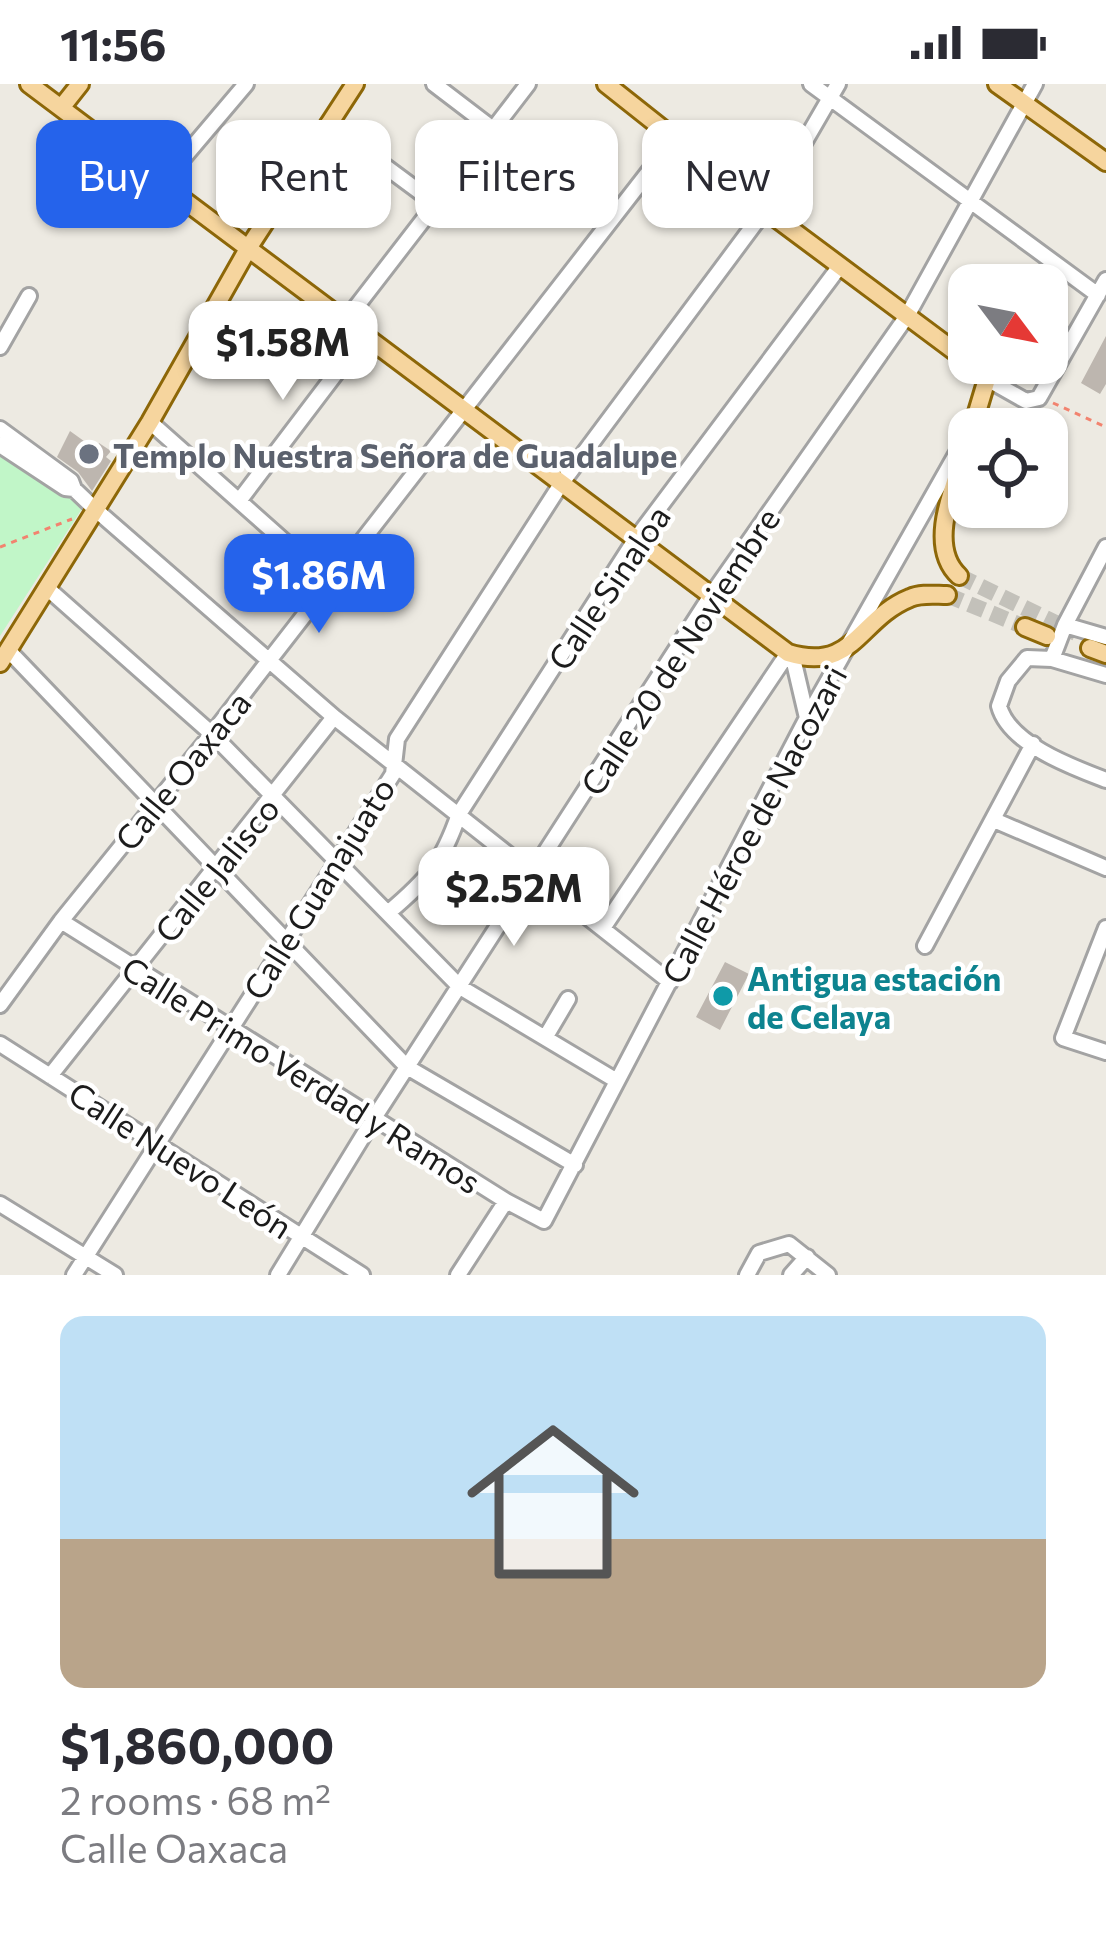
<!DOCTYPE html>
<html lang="en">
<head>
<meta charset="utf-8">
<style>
	body { margin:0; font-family:Commissioner,sans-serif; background:#f7f7f7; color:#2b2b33; height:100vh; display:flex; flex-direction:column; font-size:45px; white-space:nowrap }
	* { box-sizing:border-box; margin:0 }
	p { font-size:39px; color:#7c7c81 }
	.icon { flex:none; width:66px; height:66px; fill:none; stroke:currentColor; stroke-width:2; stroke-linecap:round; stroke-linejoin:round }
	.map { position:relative; height:1191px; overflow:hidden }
	.details { display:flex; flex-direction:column; background:#fff; flex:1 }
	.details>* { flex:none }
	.hud { position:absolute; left:36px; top:36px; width:1035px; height:108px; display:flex; gap:24px }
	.needle { width:78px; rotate:122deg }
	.fabs { position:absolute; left:948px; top:180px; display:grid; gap:24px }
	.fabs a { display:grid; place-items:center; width:120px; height:120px; border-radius:24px; background:#fff; box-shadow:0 3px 9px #0004; font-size:60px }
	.price { position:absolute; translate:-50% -102px; padding:0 27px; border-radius:24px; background:#fff; color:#222; font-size:39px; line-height:78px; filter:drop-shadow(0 3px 6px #0008) }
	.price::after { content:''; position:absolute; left:50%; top:72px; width:36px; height:27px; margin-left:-18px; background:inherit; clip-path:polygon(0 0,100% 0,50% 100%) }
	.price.selected { background:#2563eb; color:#fff }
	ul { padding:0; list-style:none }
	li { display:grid; align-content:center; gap:24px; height:636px; padding:0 60px }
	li+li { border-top:3px solid #e1e1e2 }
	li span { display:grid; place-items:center; height:372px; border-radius:24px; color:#555 }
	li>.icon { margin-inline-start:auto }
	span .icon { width:216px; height:216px; fill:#fffc; stroke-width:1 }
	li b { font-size:51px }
	.pill { padding:0 42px; border-radius:24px; background:#fff; box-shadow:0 3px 9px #0004; font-size:42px; line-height:108px }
	.pill.selected { background:#2563eb; color:#fff }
	.status { display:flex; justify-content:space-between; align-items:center; height:84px; padding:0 60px; background:#fff; direction:ltr }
	.status svg { height:33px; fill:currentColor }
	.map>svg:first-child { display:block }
	.park { fill:#c1f6c8 }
	.building { fill:#bdb6af }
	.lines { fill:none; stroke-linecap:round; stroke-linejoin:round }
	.major-tunnel { stroke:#c3c1ba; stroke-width:16; stroke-dasharray:16 8; stroke-linecap:butt }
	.minor-casing { stroke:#a3a3a3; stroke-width:20 }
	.major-casing { stroke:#8d6708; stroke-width:22 }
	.path { stroke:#f2836f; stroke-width:3; stroke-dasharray:6 6; stroke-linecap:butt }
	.minor { stroke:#fff; stroke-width:14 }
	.major { stroke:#f6d59e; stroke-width:16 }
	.worship-dot { fill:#6b7280; stroke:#fff; stroke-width:4.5 }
	.culture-dot { fill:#0f9aa8; stroke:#fff; stroke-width:4.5 }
	.labels { text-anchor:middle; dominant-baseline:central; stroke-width:9; stroke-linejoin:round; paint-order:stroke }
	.worship-label { font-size:33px; font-weight:bold; fill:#5b616d; stroke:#fff; text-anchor:start }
	.street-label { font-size:33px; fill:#1c1c1c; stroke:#fff }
	.culture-label { font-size:33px; font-weight:bold; fill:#0d838f; stroke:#fff; text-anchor:start }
</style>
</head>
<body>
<div class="status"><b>11:56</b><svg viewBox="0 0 49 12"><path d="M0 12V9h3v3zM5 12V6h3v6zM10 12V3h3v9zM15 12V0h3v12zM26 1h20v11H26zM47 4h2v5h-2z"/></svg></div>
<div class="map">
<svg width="1106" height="1191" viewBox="0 0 1106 1191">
	<rect width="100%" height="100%" fill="#edeae2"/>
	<path class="park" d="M 0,368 L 83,423 L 0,552 Z"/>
	<path class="building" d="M 1106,252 L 1106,300 L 1100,310 L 1081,299 Z
		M 70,347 L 95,365 L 99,359 L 111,367 L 106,373 L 111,377 L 92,407 L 78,388 L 57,373 Z
		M 725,878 L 749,890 L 720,946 L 696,933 Z"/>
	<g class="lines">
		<path class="major-tunnel" d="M 959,492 L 1076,549
			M 947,511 L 1025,543"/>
		<defs>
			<path id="minor" d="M 434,0 L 493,45
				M 811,0 L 1098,211
				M 328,40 L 436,120
				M 163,98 L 246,0
				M 346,236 L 528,0
				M 0,263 L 29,212
				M 987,295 L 1026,317 L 1039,314 L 1106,196
				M 150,338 L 330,498
				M 0,345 L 71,397 L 74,405 L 96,426 L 334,633 L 670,898
				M 0,361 L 65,404 L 74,405
				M 239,417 L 365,251
				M 47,504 L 212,650 L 460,903 L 617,997
				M 1065,541 L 1106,553
				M 8,566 L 407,983 L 575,1081
				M 792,570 L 807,634
				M 1052,575 L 1065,541 L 1106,463
				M 1106,591 L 1052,575 L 1027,574 L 1008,597 L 999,622 C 1009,660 1072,683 1106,696
				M 994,736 L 1106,784
				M 389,828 C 428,795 442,779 459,730 L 635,456 L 840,182
				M 61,837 L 506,1117 L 544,1137 L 807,634 L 962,360
				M 603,844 L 788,569
				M 1106,844 L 1063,954 L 1106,968
				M 925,862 L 1033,660
				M 0,921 L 61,837 L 212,650 L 675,54
				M 545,954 L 568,915
				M 0,960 L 362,1191
				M 50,992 L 334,633
				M 0,1120 L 115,1191
				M 74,1191 L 393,690 L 397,655 L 561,400 L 765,126 L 838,0
				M 278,1191 L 374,1034 L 710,513 L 907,232 L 1035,0
				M 458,1191 L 506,1117
				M 747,1191 L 759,1169 L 789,1160 L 828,1191
				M 791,1191 L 807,1173"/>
			<path id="major" d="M 29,0 L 788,569 C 854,589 858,535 910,514 C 921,509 935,511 947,511
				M 606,0 L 765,126 L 969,278
				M 997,0 L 1106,78
				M 61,24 L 80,0
				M 970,279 L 987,295 L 972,345
				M 959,492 C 924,460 958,394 969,356
				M 1025,543 L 1047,552
				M 1090,564 L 1106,570
				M 0,579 L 150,338 L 249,163 L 355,0"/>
		</defs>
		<use href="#minor" class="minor-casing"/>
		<use href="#major" class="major-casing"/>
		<path class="path" d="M 1053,319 L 1106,343
			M 0,463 L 72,435"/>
		<use href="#minor" class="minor"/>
		<use href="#major" class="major"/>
	</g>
	<circle class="worship-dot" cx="89" cy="370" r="12"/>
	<circle class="culture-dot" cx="723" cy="912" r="12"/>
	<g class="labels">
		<g class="worship-label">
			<text x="113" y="370">Templo Nuestra Señora de Guadalupe</text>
		</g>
		<g class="street-label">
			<text transform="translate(608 503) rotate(-56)">Calle Sinaloa</text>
			<text transform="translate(679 567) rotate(-57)">Calle 20 de Noviembre</text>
			<text transform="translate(182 686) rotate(-51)">Calle Oaxaca</text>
			<text transform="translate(753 740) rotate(-62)">Calle Héroe de Nacozari</text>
			<text transform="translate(216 785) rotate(-51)">Calle Jalisco</text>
			<text transform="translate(318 804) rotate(-58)">Calle Guanajuato</text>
			<text transform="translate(302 990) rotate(32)">Calle Primo Verdad y Ramos</text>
			<text transform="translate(181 1075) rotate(33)">Calle Nuevo León</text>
		</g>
		<g class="culture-label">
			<text x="747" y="893">Antigua estación<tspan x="747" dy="38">de Celaya</tspan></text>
		</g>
	</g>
</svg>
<div class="fabs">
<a><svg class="needle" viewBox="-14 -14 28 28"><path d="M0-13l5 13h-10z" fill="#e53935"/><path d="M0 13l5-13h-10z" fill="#7c7c81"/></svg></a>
<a><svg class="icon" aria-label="locate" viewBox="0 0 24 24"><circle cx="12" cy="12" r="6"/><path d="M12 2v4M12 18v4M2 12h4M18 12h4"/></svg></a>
</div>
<b class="price" style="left:283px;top:319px">$1.58M</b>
<b class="price selected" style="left:319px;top:552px">$1.86M</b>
<b class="price" style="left:514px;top:865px">$2.52M</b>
<div class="hud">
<a class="pill selected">Buy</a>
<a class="pill">Rent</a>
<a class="pill">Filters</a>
<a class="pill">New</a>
</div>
</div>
<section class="details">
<ul>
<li><span style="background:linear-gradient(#bfe0f5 60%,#b9a48a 0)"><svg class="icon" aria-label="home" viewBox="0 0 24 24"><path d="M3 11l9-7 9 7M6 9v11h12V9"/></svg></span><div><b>$1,860,000</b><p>2 rooms · 68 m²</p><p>Calle Oaxaca</p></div></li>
</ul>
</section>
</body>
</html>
